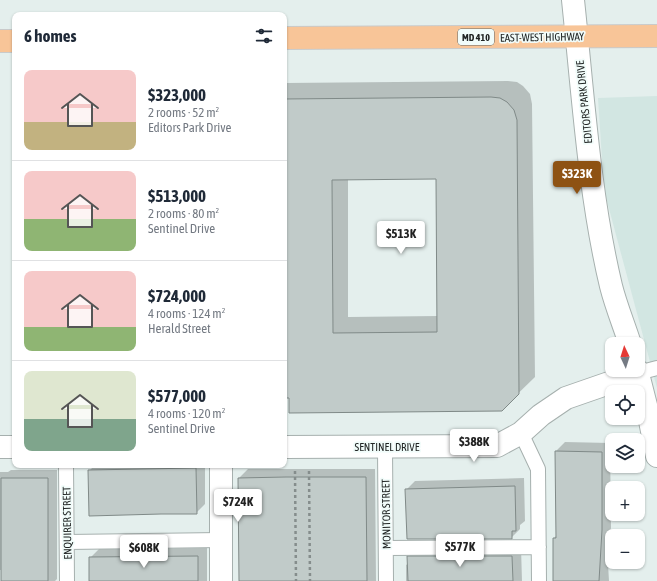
<!DOCTYPE html>
<html lang="en">
<head>
<meta charset="utf-8">
<style>
	body { margin:0; font-family:"Asap Condensed",sans-serif; background:#f6f6f7; color:#1f2937; height:100vh; display:flex; flex-direction:column; font-size:15px; white-space:nowrap }
	* { box-sizing:border-box; margin:0 }
	p { font-size:13px; color:#747a83 }
	.icon { flex:none; width:22px; height:22px; fill:none; stroke:currentColor; stroke-width:2; stroke-linecap:round; stroke-linejoin:round }
	.map { position:relative; flex:1; overflow:hidden }
	.panel { position:absolute; left:12px; top:12px; width:275px; height:456px; display:flex; flex-direction:column; background:#fff; border-radius:8px; box-shadow:0 1px 3px #0004 }
	.panel>* { flex:none }
	.needle { width:26px; rotate:356deg }
	.fabs { position:absolute; left:605px; top:337px; display:grid; gap:8px }
	.fabs a { display:grid; place-items:center; width:40px; height:40px; border-radius:8px; background:#fff; box-shadow:0 1px 3px #0004; font-size:20px }
	.price { position:absolute; translate:-50% -34px; padding:0 9px; border-radius:4px; background:#fff; color:#222; font-size:13px; line-height:26px; filter:drop-shadow(0 1px 2px #0008) }
	.price::after { content:''; position:absolute; left:50%; top:24px; width:12px; height:9px; margin-left:-6px; background:inherit; clip-path:polygon(0 0,100% 0,50% 100%) }
	.price.active { background:#8e5213; color:#fff }
	ul { padding:0; list-style:none }
	li { display:flex; align-items:center; gap:12px; height:100px; padding:0 12px }
	li+li { border-top:1px solid #e0e1e3 }
	li span { display:grid; place-items:center; flex:none; width:112px; height:80px; border-radius:8px; color:#555 }
	li>.icon { margin-inline-start:auto }
	span .icon { width:48px; height:48px; fill:#fffc; stroke-width:1 }
	li b { font-size:17px }
	h2 { display:flex; justify-content:space-between; align-items:center; height:48px; padding:0 12px; font-size:17px }
	.map>svg:first-child { display:block }
	.built { fill:#d2e6e2 }
	.shadow { fill:#0003; fill-rule:evenodd }
	.building { fill:#c1cbc9; stroke:#808a88; fill-rule:evenodd }
	.lines { fill:none; stroke-linecap:round; stroke-linejoin:round }
	.lane-casing { stroke:#a6b0ae; stroke-width:16 }
	.street-casing { stroke:#a6b0ae; stroke-width:24 }
	.primary-casing { stroke:#c9caca; stroke-width:24 }
	.path { stroke:#858d8c; stroke-width:2.5; stroke-dasharray:3 3; stroke-linecap:butt }
	.lane { stroke:#fff; stroke-width:14 }
	.street { stroke:#fff; stroke-width:22 }
	.primary { stroke:#f8c598; stroke-width:22 }
	.labels { text-anchor:middle; dominant-baseline:central; stroke-width:3.5; stroke-linejoin:round; paint-order:stroke }
	.shield { fill:#f1fcfa; stroke:#5f6564; stroke-width:1 }
	.shield-label { font-size:10px; font-weight:bold; fill:#202423 }
	.street-label { font-size:11px; fill:#202423; stroke:#f1fcfa }
</style>
</head>
<body>
<div class="map">
<svg width="657" height="581" viewBox="0 0 657 581">
	<rect width="100%" height="100%" fill="#e4efed"/>
	<path class="built" d="M 657,96 L 657,388 L 604,190 L 598,98 Z"/>
	<path class="shadow" d="M 508,81 L 517,82 L 523,86 L 530,94 L 532,104 L 535,377 L 501,410 L 284,397 L 284,83 ZM 437,178 L 438,316 L 348,317 L 348,179 Z
		M 565,442 L 610,443 L 611,527 L 608,564 L 609,581 L 555,581 L 554,538 L 557,535 L 556,451 Z
		M 95,465 L 205,465 L 205,504 L 196,513 L 89,471 Z
		M 248,469 L 375,469 L 376,581 L 241,581 L 239,478 Z
		M 11,470 L 57,470 L 57,579 L 55,581 L 2,581 L 2,570 L 0,570 L 0,472 L 8,472 Z
		M 524,478 L 525,521 L 520,525 L 520,529 L 511,538 L 406,490 L 415,481 Z
		M 521,547 L 522,581 L 406,581 L 406,565 L 409,563 L 408,557 L 417,548 Z
		M 207,548 L 207,581 L 90,581 L 90,558 L 99,549 Z"/>
	<path class="building" d="M 491,97 L 500,98 L 507,102 L 514,110 L 517,120 L 519,394 L 502,411 L 289,413 L 289,398 L 284,398 L 284,99 ZM 436,179 L 437,332 L 333,333 L 332,180 Z
		M 555,451 L 602,452 L 602,530 L 599,581 L 553,581 L 553,538 L 556,538 Z
		M 196,468 L 197,514 L 161,514 L 89,516 L 88,470 Z
		M 286,477 L 366,477 L 367,581 L 239,581 L 238,478 Z
		M 1,478 L 48,478 L 48,581 L 1,581 Z
		M 515,486 L 516,531 L 512,531 L 512,539 L 407,539 L 405,489 Z
		M 198,556 L 198,581 L 89,581 L 89,557 Z
		M 407,556 L 512,556 L 513,581 L 408,581 Z"/>
	<g class="lines">
		<defs>
			<path id="lane" d="M 638,373 L 657,368
				M 521,433 L 538,469 L 539,581
				M 385,448 L 386,581
				M 66,465 L 67,581
				M 67,542 L 221,540
				M 386,548 L 539,547"/>
			<path id="street" d="M 573,0 C 583,94 589,194 611,286 C 616,306 624,325 630,344
				M 637,370 L 650,421 L 657,456
				M 0,447 L 15,447
				M 284,447 L 497,446 L 521,433 L 541,415 L 566,398 L 638,373
				M 221,581 L 221,465"/>
			<path id="primary" d="M 284,38 L 657,36
				M 0,41 L 15,41"/>
		</defs>
		<use href="#lane" class="lane-casing"/>
		<use href="#street" class="street-casing"/>
		<use href="#primary" class="primary-casing"/>
		<path class="path" d="M 295,471 L 296,581
			M 309,471 L 310,581"/>
		<use href="#lane" class="lane"/>
		<use href="#street" class="street"/>
		<use href="#primary" class="primary"/>
	</g>
	<g class="labels">
		<rect class="shield" x="458" y="29" width="36" height="16" rx="3"/>
		<g class="shield-label">
			<text x="476" y="37">MD 410</text>
		</g>
		<g class="street-label">
			<text transform="translate(542 37) rotate(-1)">EAST-WEST HIGHWAY</text>
			<text transform="translate(584 102) rotate(-96)">EDITORS PARK DRIVE</text>
			<text x="387" y="447">SENTINEL DRIVE</text>
			<text transform="translate(386 514) rotate(-91)">MONITOR STREET</text>
			<text transform="translate(67 523) rotate(-91)">ENQUIRER STREET</text>
		</g>
	</g>
</svg>
<div class="fabs">
<a><svg class="needle" viewBox="-14 -14 28 28"><path d="M0-13l5 13h-10z" fill="#e53935"/><path d="M0 13l5-13h-10z" fill="#747a83"/></svg></a>
<a><svg class="icon" aria-label="locate" viewBox="0 0 24 24"><circle cx="12" cy="12" r="6"/><path d="M12 2v4M12 18v4M2 12h4M18 12h4"/></svg></a>
<a><svg class="icon" aria-label="layers" viewBox="0 0 24 24"><path d="M12 4l9 5-9 5-9-5zM3 14l9 5 9-5"/></svg></a>
<a>+</a>
<a>−</a>
</div>
<b class="price active" style="left:577px;top:195px">$323K</b>
<b class="price" style="left:401px;top:255px">$513K</b>
<b class="price" style="left:474px;top:463px">$388K</b>
<b class="price" style="left:238px;top:523px">$724K</b>
<b class="price" style="left:460px;top:568px">$577K</b>
<b class="price" style="left:144px;top:569px">$608K</b>
<section class="panel">
<h2>6 homes<svg class="icon" aria-label="filters" viewBox="0 0 24 24"><path d="M4 7h16M4 17h16"/><circle cx="9" cy="7" r="2"/><circle cx="15" cy="17" r="2"/></svg></h2>
<ul>
<li><span style="background:linear-gradient(#f6c9c9 65%,#c2b280 0)"><svg class="icon" aria-label="home" viewBox="0 0 24 24"><path d="M3 11l9-7 9 7M6 9v11h12V9"/></svg></span><div><b>$323,000</b><p>2 rooms · 52 m²</p><p>Editors Park Drive</p></div></li>
<li><span style="background:linear-gradient(#f6c9c9 60%,#8fb573 0)"><svg class="icon" aria-label="home" viewBox="0 0 24 24"><path d="M3 11l9-7 9 7M6 9v11h12V9"/></svg></span><div><b>$513,000</b><p>2 rooms · 80 m²</p><p>Sentinel Drive</p></div></li>
<li><span style="background:linear-gradient(#f6c9c9 70%,#8fb573 0)"><svg class="icon" aria-label="home" viewBox="0 0 24 24"><path d="M3 11l9-7 9 7M6 9v11h12V9"/></svg></span><div><b>$724,000</b><p>4 rooms · 124 m²</p><p>Herald Street</p></div></li>
<li><span style="background:linear-gradient(#dfe7d0 60%,#7fa58c 0)"><svg class="icon" aria-label="home" viewBox="0 0 24 24"><path d="M3 11l9-7 9 7M6 9v11h12V9"/></svg></span><div><b>$577,000</b><p>4 rooms · 120 m²</p><p>Sentinel Drive</p></div></li>
</ul>
</section>
</div>
</body>
</html>
